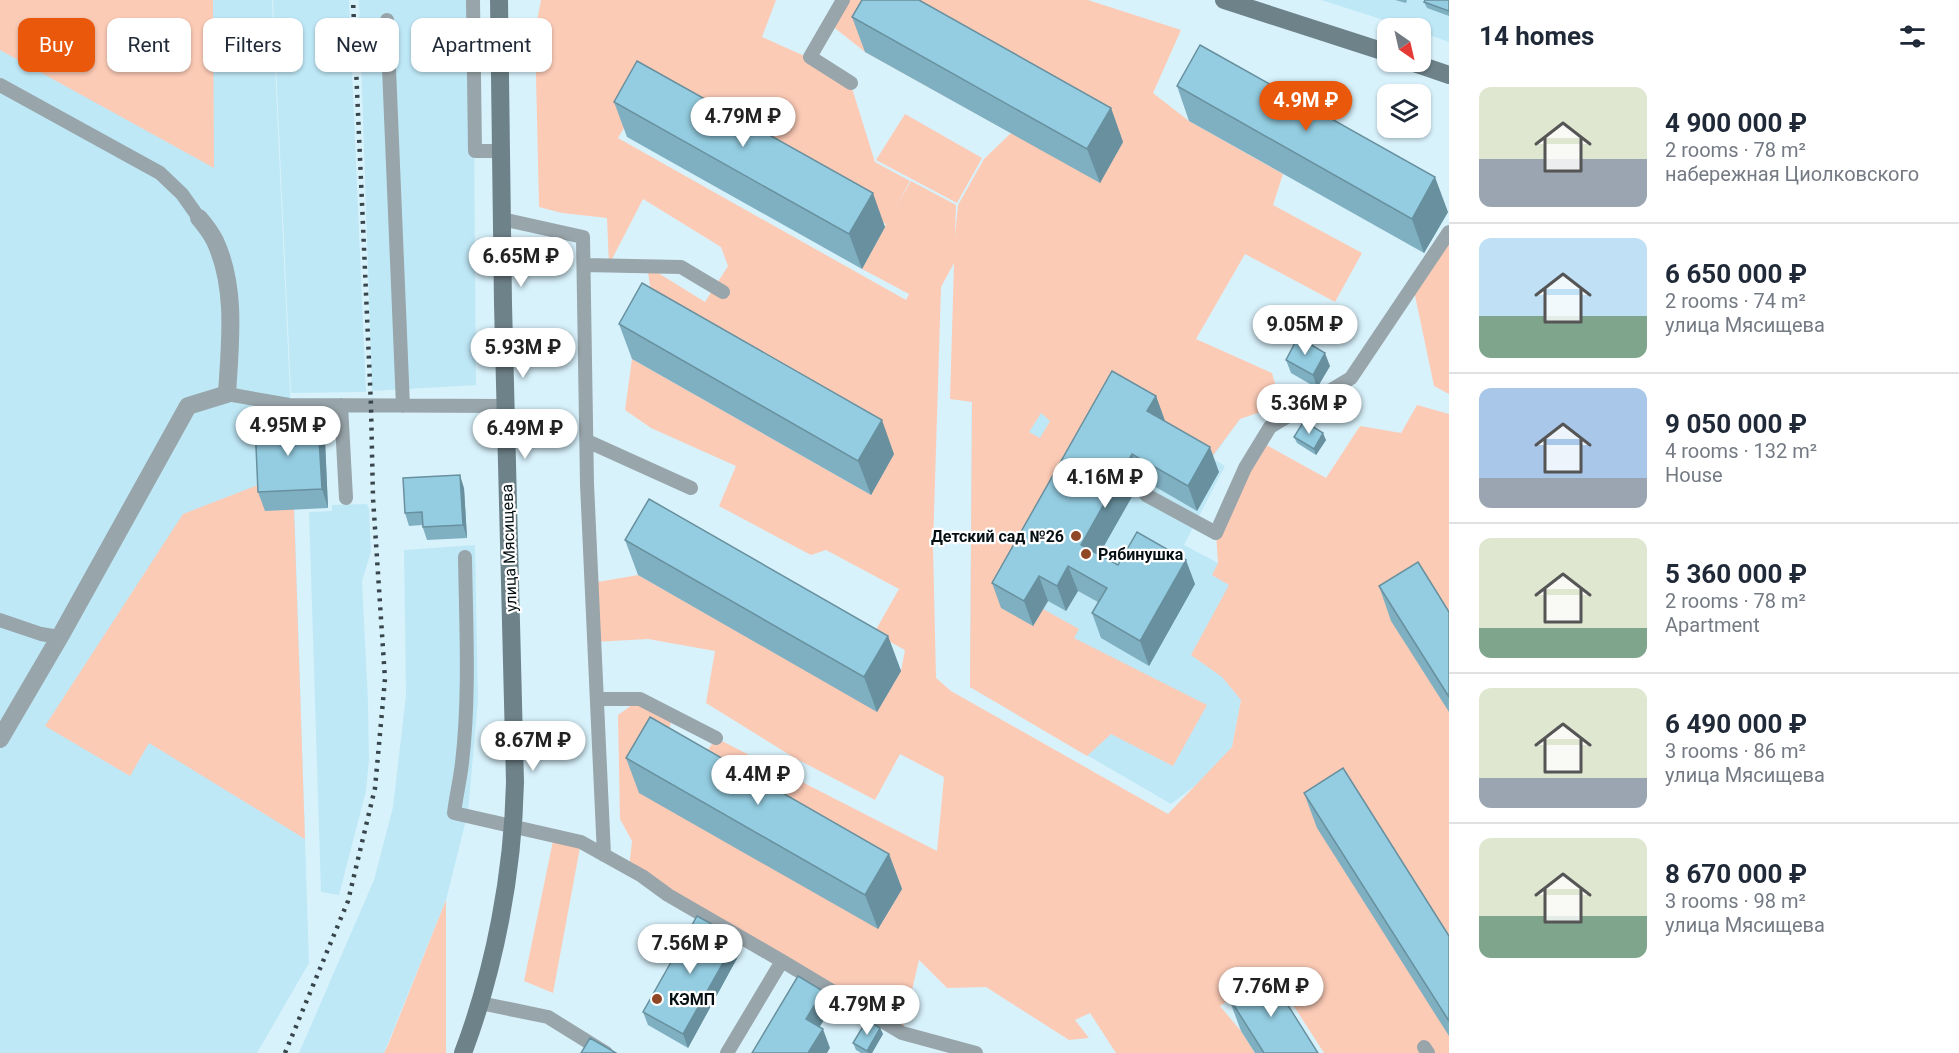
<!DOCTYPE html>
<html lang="en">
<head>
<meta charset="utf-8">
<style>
	body { margin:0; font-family:Roboto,sans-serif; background:#f2f2f3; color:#1f2937; height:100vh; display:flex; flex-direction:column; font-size:22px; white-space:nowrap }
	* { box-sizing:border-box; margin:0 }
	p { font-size:20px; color:#747a83 }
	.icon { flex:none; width:33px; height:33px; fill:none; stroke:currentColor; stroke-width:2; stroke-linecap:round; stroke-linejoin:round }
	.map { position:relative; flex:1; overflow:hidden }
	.side { display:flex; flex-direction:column; background:#fff; width:510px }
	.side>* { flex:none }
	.banner { position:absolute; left:18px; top:18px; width:570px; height:54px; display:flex; gap:12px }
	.needle { width:39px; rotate:146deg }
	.controls { position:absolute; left:1377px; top:18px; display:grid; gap:12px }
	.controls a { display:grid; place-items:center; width:54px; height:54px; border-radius:12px; background:#fff; box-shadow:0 2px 4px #0004; font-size:30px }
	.price { position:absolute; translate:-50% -51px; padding:0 14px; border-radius:21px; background:#fff; color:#222; font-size:20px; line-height:39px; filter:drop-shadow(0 2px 3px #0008) }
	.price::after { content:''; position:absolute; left:50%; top:36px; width:18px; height:14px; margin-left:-9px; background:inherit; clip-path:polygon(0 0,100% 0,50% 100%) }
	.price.on { background:#ea580c; color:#fff }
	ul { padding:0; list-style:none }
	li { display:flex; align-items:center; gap:18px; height:150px; padding:0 30px }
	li+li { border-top:2px solid #e0e1e3 }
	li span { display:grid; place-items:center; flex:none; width:168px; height:120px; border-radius:12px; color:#555 }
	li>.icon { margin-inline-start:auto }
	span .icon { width:72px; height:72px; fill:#fffc; stroke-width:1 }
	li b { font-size:26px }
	h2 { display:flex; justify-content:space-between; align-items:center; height:72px; padding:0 30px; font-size:26px }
	.tag { padding:0 21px; border-radius:12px; background:#fff; box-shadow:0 2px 4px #0004; font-size:21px; line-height:54px }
	.tag.on { background:#ea580c; color:#fff }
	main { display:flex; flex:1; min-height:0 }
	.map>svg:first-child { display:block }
	.built { fill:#bfe8f7 }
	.green { fill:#fccbb6; fill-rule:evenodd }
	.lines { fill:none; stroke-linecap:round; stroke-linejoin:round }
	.service { stroke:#98a5aa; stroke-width:14 }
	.minor { stroke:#98a5aa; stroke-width:18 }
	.secondary { stroke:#6e8289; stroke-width:18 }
	.rail { stroke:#38464c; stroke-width:4.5; stroke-dasharray:3 6; stroke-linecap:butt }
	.wall { fill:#7fb0c2 }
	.shaded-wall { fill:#68909e }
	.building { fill:#94cde1; stroke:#68909e; stroke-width:1.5 }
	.poi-dot { fill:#8f4726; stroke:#fff; stroke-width:2 }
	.labels { text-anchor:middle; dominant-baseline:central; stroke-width:4.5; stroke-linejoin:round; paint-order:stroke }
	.poi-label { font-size:16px; font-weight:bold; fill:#051014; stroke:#fff; text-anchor:start }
	.street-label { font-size:16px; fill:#051014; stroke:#fff }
</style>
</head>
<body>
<main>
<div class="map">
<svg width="1449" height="1053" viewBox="0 0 1449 1053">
	<rect width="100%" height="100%" fill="#d8f2fc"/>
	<path class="built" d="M 0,0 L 272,0 L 292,436 L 309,963 L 257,1053 L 0,1053 Z
		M 273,0 L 349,0 L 366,392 L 291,393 Z
		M 359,0 L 473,0 L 476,385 L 372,391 Z
		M 1321,0 L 1449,0 L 1449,42 L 1421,32 L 1420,28 L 1409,28 Z
		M 972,368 L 1240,419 L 1212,458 L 1225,466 L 1184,545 L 1298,605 L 1241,700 L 1232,747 L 1210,774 L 1171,804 L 970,687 Z
		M 367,504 L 369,509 L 371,552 L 362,581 L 368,702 L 369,760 L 366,791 L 339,895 L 321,892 L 309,512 L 332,511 L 332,505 Z
		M 475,545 L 478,700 L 468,812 L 446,900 L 384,1053 L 299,1053 L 374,880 L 393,807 L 406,695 L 404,550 Z"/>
	<path class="green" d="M 0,0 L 213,0 L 214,168 L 0,50 Z
		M 541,0 L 776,0 L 762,37 L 809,58 L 851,85 L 875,162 L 910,181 L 896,207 L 911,181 L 956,205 L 955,237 L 958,205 L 984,159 L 1011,133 L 865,52 L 831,25 L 846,0 L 1088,0 L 1181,30 L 1153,93 L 1189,121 L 1283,174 L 1273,205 L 1362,253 L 1335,302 L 1245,254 L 1196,339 L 1272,373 L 1281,405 L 1240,419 L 1211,458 L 1121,396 L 1043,609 L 1079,629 L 1074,638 L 1207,705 L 1173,766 L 1111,734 L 1087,756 L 970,687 L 972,402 L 950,399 L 954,263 L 941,287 L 933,546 L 936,678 L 951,691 L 1168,814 L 1232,747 L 1241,700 L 1222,677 L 1191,655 L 1229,585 L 1212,575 L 1218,563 L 1216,533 L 1261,442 L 1326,478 L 1360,426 L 1401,433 L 1417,405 L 1449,414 L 1449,1053 L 1324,1053 L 1272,972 L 1220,1006 L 1241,1031 L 1255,1053 L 1116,1053 L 1090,1013 L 1075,1020 L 1089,1038 L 1069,1040 L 986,987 L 947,988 L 919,960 L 902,1033 L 629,868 L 632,841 L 620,819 L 618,715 L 640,699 L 673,716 L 662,752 L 694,770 L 716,738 L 937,851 L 944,777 L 900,754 L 875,800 L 793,757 L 706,703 L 715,651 L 648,639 L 594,642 L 592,583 L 638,575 L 877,711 L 901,671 L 905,650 L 874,633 L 899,589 L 826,550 L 811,555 L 719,506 L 736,466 L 651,428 L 625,410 L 632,359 L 871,495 L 655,318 L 647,266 L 705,302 L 728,266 L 721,247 L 643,199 L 609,265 L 607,218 L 562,213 L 539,207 L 535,32 ZM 648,87 L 886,224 L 862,269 L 909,294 L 906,300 L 618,138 ZM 1041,413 L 1050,421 L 1040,438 L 1029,432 Z
		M 905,114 L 982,158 L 957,203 L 876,160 Z
		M 1449,232 L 1449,394 L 1434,386 L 1413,286 Z
		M 263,483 L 294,509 L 305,839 L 149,743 L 130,776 L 45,726 L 183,514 Z
		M 554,836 L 581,842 L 553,993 L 524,981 Z
		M 446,900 L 446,1053 L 384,1053 L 388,1045 Z"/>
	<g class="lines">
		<path class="service" d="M 473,0 L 475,151 L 500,151
			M 843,0 L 810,57 L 851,83
			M 387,20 L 403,406
			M 0,85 L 160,173 L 182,194 L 199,218
			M 502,219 L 583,237 L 587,484 L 604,855
			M 584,265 L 681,267 L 723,292
			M 227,394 L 289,405 L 505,406
			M 341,405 L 346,498
			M 587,441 L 691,488
			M 1146,495 L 1216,533 L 1245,468 L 1270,427 L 1351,378 L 1449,232
			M 465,557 C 466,625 470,695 462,763 C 460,780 456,797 454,813 L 581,842 L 642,876 L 668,895 L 782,961 L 727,1053
			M 0,620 L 41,634 L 59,637 L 62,633
			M 597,699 L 640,699 L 716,738
			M 782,961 L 902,1033 L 976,1053
			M 480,1003 L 548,1017 L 606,1053
			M 1424,1047 L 1428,1053"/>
		<path class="minor" d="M 0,739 L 62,633 L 188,406 L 227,394 C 230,344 237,288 215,241 C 211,233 205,225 199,218"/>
		<path class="secondary" d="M 1224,0 L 1388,53
			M 1411,62 L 1449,75
			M 463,1053 C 495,968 513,873 515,782 L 503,304 L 499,0"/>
		<path class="rail" d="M 285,1053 L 348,901 L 375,788 L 385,679 L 373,498 L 371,406 L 353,0"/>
	</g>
	<path class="wall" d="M 1395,0 L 1407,0 L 1406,3 Z
		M 1449,0 L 1449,16 L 1427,8 L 1424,2 Z
		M 852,17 L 1111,108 L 1123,142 L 1100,183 L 865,52 Z
		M 1177,86 L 1448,212 L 1424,253 L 1189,121 Z
		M 614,102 L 885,227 L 862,269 L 627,137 Z
		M 619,324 L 894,454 L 871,495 L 632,359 Z
		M 1286,360 L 1330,366 L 1317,388 L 1291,373 Z
		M 1156,396 L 1165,421 L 1219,472 L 1197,511 L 1142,479 L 1099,554 L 1118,565 L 1195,584 L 1149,666 L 1101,638 L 1092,613 L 1098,602 L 1078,591 L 1066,611 L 1048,601 L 1033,626 L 1001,608 L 992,583 Z
		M 318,421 L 325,440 L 328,508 L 265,511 L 258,492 Z
		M 1294,437 L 1326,440 L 1316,455 L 1297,443 Z
		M 464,488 L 467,538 L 427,540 L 422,525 L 409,526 L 405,513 Z
		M 625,540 L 888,636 L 901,671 L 877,712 L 638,575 Z
		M 1379,586 L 1449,612 L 1449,712 L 1391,621 Z
		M 626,758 L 889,854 L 902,889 L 878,929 L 639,793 Z
		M 1304,793 L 1449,936 L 1449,1036 L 1317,828 Z
		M 741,951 L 688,1048 L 648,1025 L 643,1012 Z
		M 1228,996 L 1318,1053 L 1255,1053 L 1241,1031 Z
		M 880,1028 L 883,1034 L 872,1053 L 861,1053 L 856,1050 L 853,1043 Z"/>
	<path class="shaded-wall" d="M 1111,108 L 1123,142 L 1100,183 L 1087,149 Z
		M 1435,177 L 1448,212 L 1424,253 L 1412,219 Z
		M 873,193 L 885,227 L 862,269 L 849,234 Z
		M 1325,353 L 1330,366 L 1317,388 L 1313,375 Z
		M 1156,396 L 1165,421 L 1147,411 Z
		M 882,420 L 894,454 L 871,495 L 858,461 Z
		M 318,421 L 325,440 L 328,508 L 322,489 Z
		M 1323,433 L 1326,440 L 1316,455 L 1314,449 Z
		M 1210,447 L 1219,472 L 1197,511 L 1188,486 Z
		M 1132,454 L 1142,479 L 1091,569 L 1081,545 Z
		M 460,475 L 464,488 L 467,538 L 463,525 Z
		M 1186,560 L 1195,584 L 1149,666 L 1140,641 Z
		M 1068,566 L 1078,591 L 1066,611 L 1057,586 Z
		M 1039,576 L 1048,601 L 1033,626 L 1024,601 Z
		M 888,636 L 901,671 L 877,712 L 864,677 Z
		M 889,854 L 902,889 L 878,929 L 865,895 Z
		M 737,938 L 741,951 L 688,1048 L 683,1034 Z
		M 823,991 L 830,1010 L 813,1038 L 806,1019 Z
		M 880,1028 L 883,1034 L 872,1053 L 868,1053 L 867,1051 Z
		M 823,1029 L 830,1048 L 827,1053 L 808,1053 Z"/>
	<path class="building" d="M 862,0 L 919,0 L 1111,108 L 1087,149 L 852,17 Z
		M 1425,0 L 1449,0 L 1449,11 L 1424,2 Z
		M 1200,45 L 1435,177 L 1412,219 L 1177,86 Z
		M 637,61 L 873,193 L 849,234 L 614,102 Z
		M 642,283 L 882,420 L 858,461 L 619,324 Z
		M 1298,337 L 1325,353 L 1313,375 L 1286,360 Z
		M 1112,371 L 1156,396 L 1147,411 L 1210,447 L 1188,486 L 1132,454 L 1081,545 L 1118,565 L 1137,532 L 1186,560 L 1140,641 L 1092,613 L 1107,588 L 1068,566 L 1057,586 L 1039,576 L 1024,601 L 992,583 Z
		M 318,421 L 322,489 L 258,492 L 255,424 Z
		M 1304,421 L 1323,433 L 1314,449 L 1294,437 Z
		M 460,475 L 463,525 L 423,527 L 422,512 L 405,513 L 403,478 Z
		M 649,499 L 888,636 L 864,677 L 625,540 Z
		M 1418,562 L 1449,612 L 1449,697 L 1379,586 Z
		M 650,717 L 889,854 L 865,895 L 626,758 Z
		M 1343,768 L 1449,936 L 1449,1021 L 1304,793 Z
		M 697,916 L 737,938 L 683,1034 L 643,1012 Z
		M 1267,972 L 1318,1053 L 1264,1053 L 1228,996 Z
		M 798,976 L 823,991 L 806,1019 L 823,1029 L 808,1053 L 752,1053 Z
		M 867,1020 L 880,1028 L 867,1051 L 853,1043 Z
		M 590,1038 L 616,1053 L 581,1053 Z"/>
	<g class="poi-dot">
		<circle cx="1076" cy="536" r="6"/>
		<circle cx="1086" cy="554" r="6"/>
		<circle cx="657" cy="999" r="6"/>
	</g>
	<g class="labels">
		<g class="poi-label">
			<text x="1064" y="536" text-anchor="end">Детский сад №26</text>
			<text x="1098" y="554">Рябинушка</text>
			<text x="669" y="999">КЭМП</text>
		</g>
		<g class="street-label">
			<text transform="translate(509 548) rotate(-92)">улица Мясищева</text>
		</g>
	</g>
</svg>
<div class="controls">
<a><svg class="needle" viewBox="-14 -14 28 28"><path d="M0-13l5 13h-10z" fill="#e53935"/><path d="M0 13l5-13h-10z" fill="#747a83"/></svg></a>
<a><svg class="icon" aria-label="layers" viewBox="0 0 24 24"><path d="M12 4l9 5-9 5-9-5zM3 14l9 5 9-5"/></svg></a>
</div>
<b class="price on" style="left:1306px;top:132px">4.9M ₽</b>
<b class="price" style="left:743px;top:148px">4.79M ₽</b>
<b class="price" style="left:521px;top:288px">6.65M ₽</b>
<b class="price" style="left:1305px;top:356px">9.05M ₽</b>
<b class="price" style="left:523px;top:379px">5.93M ₽</b>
<b class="price" style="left:1309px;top:435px">5.36M ₽</b>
<b class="price" style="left:288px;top:457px">4.95M ₽</b>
<b class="price" style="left:525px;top:460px">6.49M ₽</b>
<b class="price" style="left:1105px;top:509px">4.16M ₽</b>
<b class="price" style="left:533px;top:772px">8.67M ₽</b>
<b class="price" style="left:758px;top:806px">4.4M ₽</b>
<b class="price" style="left:690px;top:975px">7.56M ₽</b>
<b class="price" style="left:1271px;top:1018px">7.76M ₽</b>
<b class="price" style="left:867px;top:1036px">4.79M ₽</b>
<div class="banner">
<a class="tag on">Buy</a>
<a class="tag">Rent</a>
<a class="tag">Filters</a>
<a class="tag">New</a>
<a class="tag">Apartment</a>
</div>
</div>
<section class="side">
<h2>14 homes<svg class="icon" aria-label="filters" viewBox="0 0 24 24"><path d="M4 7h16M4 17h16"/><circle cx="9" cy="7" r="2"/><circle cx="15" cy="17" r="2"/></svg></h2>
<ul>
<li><span style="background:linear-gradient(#dfe7d0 60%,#9aa5b1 0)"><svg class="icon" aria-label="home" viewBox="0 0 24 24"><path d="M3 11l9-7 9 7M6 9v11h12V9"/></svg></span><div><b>4 900 000 ₽</b><p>2 rooms · 78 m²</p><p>набережная Циолковского</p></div></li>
<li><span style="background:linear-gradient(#bfe0f5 65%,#7fa58c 0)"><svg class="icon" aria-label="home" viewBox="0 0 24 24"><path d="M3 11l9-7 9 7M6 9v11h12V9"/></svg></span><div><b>6 650 000 ₽</b><p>2 rooms · 74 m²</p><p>улица Мясищева</p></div></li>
<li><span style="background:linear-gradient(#a9c7e8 75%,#9aa5b1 0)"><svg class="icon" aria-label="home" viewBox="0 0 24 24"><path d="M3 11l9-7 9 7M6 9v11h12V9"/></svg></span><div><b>9 050 000 ₽</b><p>4 rooms · 132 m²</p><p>House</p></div></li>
<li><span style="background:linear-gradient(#dfe7d0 75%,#7fa58c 0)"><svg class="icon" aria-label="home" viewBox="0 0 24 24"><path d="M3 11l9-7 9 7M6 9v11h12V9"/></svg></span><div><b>5 360 000 ₽</b><p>2 rooms · 78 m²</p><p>Apartment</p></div></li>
<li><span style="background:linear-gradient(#dfe7d0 75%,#9aa5b1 0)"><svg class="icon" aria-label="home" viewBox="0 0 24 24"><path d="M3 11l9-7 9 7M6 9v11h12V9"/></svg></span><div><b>6 490 000 ₽</b><p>3 rooms · 86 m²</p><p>улица Мясищева</p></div></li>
<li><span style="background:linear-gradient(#dfe7d0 65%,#7fa58c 0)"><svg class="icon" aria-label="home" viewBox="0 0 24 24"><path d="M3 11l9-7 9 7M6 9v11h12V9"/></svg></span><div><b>8 670 000 ₽</b><p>3 rooms · 98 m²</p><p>улица Мясищева</p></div></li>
</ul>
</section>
</main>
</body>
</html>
